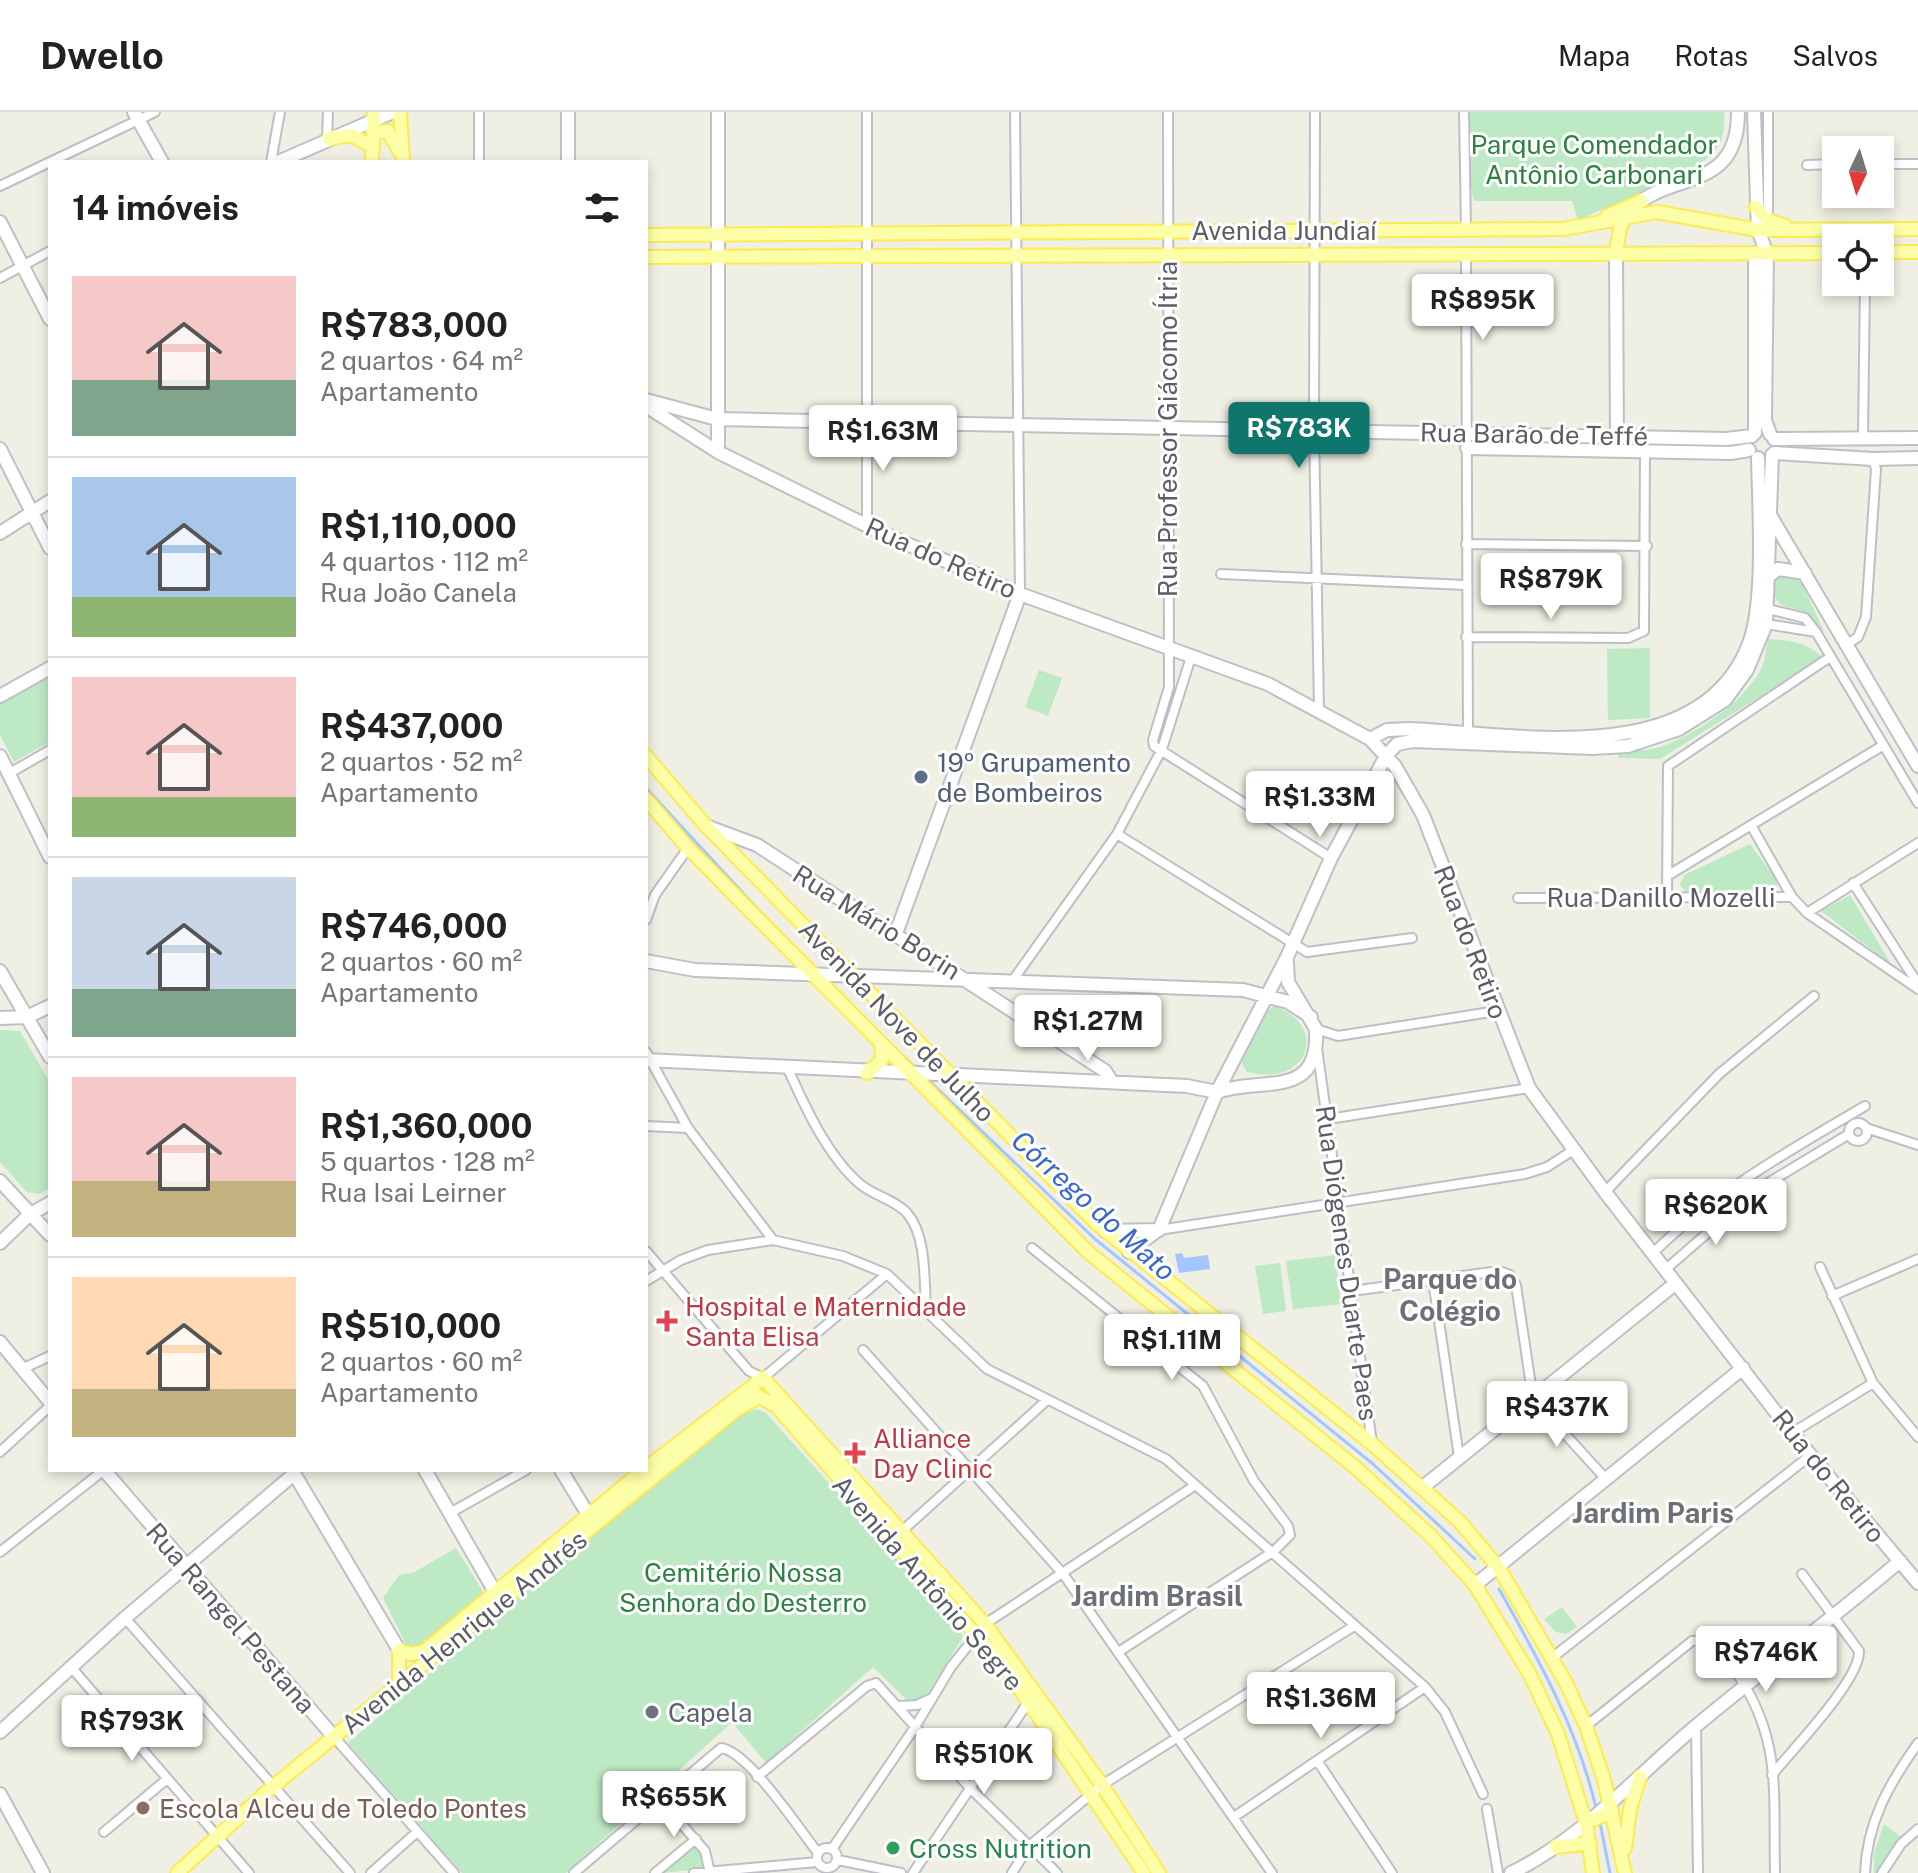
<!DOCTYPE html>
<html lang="pt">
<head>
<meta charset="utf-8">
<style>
	body { margin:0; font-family:"Public Sans",sans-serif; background:#f6f6f6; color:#222; height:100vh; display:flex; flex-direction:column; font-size:30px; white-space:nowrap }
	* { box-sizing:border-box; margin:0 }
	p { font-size:26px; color:#767676 }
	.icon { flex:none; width:44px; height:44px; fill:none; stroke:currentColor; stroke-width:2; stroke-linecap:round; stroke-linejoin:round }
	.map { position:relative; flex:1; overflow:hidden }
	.side { position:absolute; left:48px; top:48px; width:600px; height:1312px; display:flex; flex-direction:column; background:#fff; border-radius:0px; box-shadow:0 4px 12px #0003 }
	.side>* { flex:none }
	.needle { width:52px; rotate:184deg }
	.buttons { position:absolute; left:1822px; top:24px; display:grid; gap:16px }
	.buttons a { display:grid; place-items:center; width:72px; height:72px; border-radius:0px; background:#fff; box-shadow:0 4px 12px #0003; font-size:40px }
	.price { position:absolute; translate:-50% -68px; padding:0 18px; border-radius:8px; background:#fff; color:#222; font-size:26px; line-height:52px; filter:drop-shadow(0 2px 4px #0008) }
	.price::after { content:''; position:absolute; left:50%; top:48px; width:24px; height:18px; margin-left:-12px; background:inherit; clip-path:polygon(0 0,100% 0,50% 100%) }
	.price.current { background:#0f766e; color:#fff }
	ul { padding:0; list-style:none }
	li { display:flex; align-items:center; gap:24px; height:200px; padding:0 24px }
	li+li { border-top:2px solid #e0e0e0 }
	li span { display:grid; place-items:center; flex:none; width:224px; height:160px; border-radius:0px; color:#555 }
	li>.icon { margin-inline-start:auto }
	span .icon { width:96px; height:96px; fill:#fffc; stroke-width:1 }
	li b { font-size:34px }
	h2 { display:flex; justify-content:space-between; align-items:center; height:96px; padding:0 24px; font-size:34px }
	header { display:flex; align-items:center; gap:48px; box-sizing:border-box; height:112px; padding:0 40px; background:#fff; border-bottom:2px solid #e0e0e0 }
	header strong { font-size:38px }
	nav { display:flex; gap:44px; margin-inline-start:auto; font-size:28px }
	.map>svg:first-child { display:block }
	.green { fill:#bde9c5 }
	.water { fill:#a3c6ff }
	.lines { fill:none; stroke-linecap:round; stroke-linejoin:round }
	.stream { stroke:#a3c6ff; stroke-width:3 }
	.street-casing { stroke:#bdbfc5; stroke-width:12 }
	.secondary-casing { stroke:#bec0c8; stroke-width:16 }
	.primary-casing { stroke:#fdeb4f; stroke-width:16 }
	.street { stroke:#fff; stroke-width:8 }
	.secondary { stroke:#fff; stroke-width:12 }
	.primary { stroke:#fdffa8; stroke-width:12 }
	.service-dot { fill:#5c6f8a; stroke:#fff; stroke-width:3 }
	.health-dot { fill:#e0444e; stroke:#fff; stroke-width:3 }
	.worship-dot { fill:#6b7280; stroke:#fff; stroke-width:3 }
	.education-dot { fill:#8d6e63; stroke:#fff; stroke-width:3 }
	.leisure-dot { fill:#2e9e5b; stroke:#fff; stroke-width:3 }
	.labels { text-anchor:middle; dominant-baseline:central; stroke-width:6; stroke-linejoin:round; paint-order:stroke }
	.park-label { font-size:26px; fill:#2d8241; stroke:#fff }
	.street-label { font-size:26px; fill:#5b5e65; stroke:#fff }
	.service-label { font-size:26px; fill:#4e5e75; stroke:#fff; text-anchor:start }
	.health-label { font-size:26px; fill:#be3a42; stroke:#fff; text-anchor:start }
	.worship-label { font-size:26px; fill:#5b616d; stroke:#fff; text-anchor:start }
	.education-label { font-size:26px; fill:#785e54; stroke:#fff; text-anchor:start }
	.leisure-label { font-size:26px; fill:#27864d; stroke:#fff; text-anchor:start }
	.water-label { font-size:28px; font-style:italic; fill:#3c68cd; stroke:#fff }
	.neighbourhood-label { font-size:28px; font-weight:bold; fill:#6c7077; stroke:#fff }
</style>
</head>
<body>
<header>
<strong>Dwello</strong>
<nav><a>Mapa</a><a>Rotas</a><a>Salvos</a></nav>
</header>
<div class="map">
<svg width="1918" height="1761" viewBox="0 0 1918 1761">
	<rect width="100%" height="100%" fill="#efefe3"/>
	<path class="green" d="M 1470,0 L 1724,0 C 1725,15 1724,29 1713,41 C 1691,64 1611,93 1578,108 L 1572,89 L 1474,89 L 1470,70 Z
		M 1797,460 L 1824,520 C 1820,516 1815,509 1810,505 C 1790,490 1772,502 1773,468 L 1781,462 Z
		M 1768,527 C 1788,529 1808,529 1822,546 L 1660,647 L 1618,646 L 1618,640 C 1631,639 1644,639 1656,636 C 1690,627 1751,586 1763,552 C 1766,544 1766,535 1768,527 Z
		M 1650,536 L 1650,606 L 1608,608 L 1607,537 Z
		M 1039,558 L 1062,566 L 1048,604 L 1025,595 Z
		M 50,563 L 50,630 L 14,650 L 0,623 L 0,591 Z
		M 1750,732 L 1778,770 L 1776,776 L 1694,781 L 1685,779 L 1680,773 L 1684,763 Z
		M 1850,783 L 1891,852 L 1821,799 Z
		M 1275,894 C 1330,915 1308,976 1247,960 L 1241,950 L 1265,900 Z
		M 0,918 L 20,919 L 50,971 L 50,1076 L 40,1082 L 27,1080 L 0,1050 Z
		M 1335,1143 L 1341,1192 L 1293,1197 L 1286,1149 Z
		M 1280,1151 L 1286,1199 L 1263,1202 L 1255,1154 Z
		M 756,1297 L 765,1300 L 959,1516 L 963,1525 L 917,1598 L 873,1555 L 766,1651 L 732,1610 L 566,1761 L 462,1761 L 348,1631 L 535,1471 L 743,1302 Z
		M 456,1436 L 482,1478 L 482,1485 L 446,1519 L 410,1541 L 383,1486 L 399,1463 L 413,1461 Z
		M 1562,1495 L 1577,1515 L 1566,1522 L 1556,1520 L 1544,1507 Z
		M 1884,1712 L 1901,1725 L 1879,1761 L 1874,1761 L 1874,1741 Z
		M 695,1733 L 706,1756 L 663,1761 Z"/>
	<path class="water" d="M 1182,1141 L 1184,1146 L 1208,1143 L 1210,1157 L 1179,1161 L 1175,1142 Z"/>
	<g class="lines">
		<path class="stream" d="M 384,49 L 384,50
			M 646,676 L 763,803
			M 887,929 L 917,957
			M 925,965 L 1095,1127 L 1373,1352 L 1475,1447
			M 1499,1477 C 1538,1546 1578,1618 1596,1696
			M 1600,1711 L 1610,1761"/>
		<defs>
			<path id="street" d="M 1015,0 L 1020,482
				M 1168,0 L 1169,575 L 1153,628 L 1154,634 L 1331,746
				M 1315,0 L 1314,317 L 1319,597
				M 1464,0 L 1466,117
				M 1768,0 L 1768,99
				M 327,28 L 328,0
				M 50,50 L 155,0
				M 271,50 L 280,0
				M 479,50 L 479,0
				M 1880,52 L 1918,52
				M 1807,53 L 1836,52
				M 0,74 L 50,50
				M 1466,140 L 1468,620
				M 0,166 L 50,139
				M 1863,325 L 1865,170
				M 867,413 L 867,0
				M 1466,432 L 1647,434
				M 1221,462 L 1465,473
				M 1768,497 L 1805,506 L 1816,520 L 1918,691
				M 1766,512 L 1816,520
				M 1466,525 L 1628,526 L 1644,519 L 1645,339
				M 1846,533 L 1858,525 L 1866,505 L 1876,357 L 1873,347
				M 8,662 L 50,638
				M 1752,715 L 1792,785
				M 1117,722 L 1307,840 L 1412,826
				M 1667,764 L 1882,634
				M 1853,771 L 1918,872
				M 1518,786 L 1792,785 L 1807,801 L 1918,877
				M 1667,786 L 1668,654 L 1830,545
				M 1807,801 L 1918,731
				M 646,808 L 655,783 L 688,736
				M 1013,868 L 1117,722 L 1162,637 L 1191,545
				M 1316,917 L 1338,924 L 1497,899
				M 1317,936 L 1372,1331
				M 646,940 L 688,1016 L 773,1128
				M 788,957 C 805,995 828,1045 860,1072 C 874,1084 894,1087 907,1101 C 927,1124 924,1169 926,1197
				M 1328,1007 L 1529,976
				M1849 1020a9 9 0 1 1 18 0a9 9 0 1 1-18 0Z
				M 646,1014 L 688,1016
				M 1866,1016 L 1918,1033
				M 1605,1080 L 1719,962 L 1814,884
				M 1159,1118 L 1525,1062 L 1547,1055 L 1575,1037
				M 1032,1136 L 1203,1274 L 1254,1369 L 1288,1414 L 1290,1423 L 1274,1439 L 1120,1539
				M 646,1139 L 749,1259 L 763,1266 L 887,1162
				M 1653,1141 C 1715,1080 1790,1038 1865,994
				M 1820,1155 L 1873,1271 L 1918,1325
				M 1666,1157 L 1727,1104 L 1740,1088 L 1849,1022
				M 1433,1168 L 1459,1345
				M 646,1169 L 681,1148 L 708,1138 L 773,1128 L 843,1144 L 887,1162 L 987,1257 L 1166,1347 L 1425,1575 L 1445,1600 L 1483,1682
				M 1352,1179 L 1499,1159 L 1510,1163 L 1516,1173 L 1533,1287 L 1605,1366
				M 1832,1184 L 1918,1147
				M 863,1238 L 1064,1463 L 1272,1761
				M 24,1256 L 50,1244
				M 1792,1321 L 1873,1271
				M 0,1340 L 50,1294
				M 450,1401 L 526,1358
				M 902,1419 L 1046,1289
				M 0,1440 L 104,1358
				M 125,1506 L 350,1761
				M 1553,1545 L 1811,1343
				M 71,1555 L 249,1761
				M 899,1594 L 917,1593 L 930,1587
				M 1586,1614 L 1692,1529 C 1712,1527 1719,1537 1731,1553 C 1783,1623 1773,1678 1775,1761
				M 1696,1614 L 1698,1761
				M 334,1625 L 454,1761
				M 1318,1650 L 1392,1761
				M 1772,1663 C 1792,1638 1861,1567 1859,1539 L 1802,1462
				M 757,1665 L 867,1574 L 876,1571 L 970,1676 L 1057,1761
				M 659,1686 L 705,1739 L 710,1761
				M 1487,1697 L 1498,1761
				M 1234,1705 L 1425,1575
				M 104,1720 L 167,1667
				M817 1746a10 10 0 1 1 20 0a10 10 0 1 1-20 0Z
				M 832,1737 L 915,1615 L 951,1555 L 985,1512 L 1194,1374
				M 838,1748 L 901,1761
				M 371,1761 L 417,1720
				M 574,1761 L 721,1636 C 747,1638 800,1718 818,1741
				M 655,1761 L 696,1727
				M 694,1761 L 817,1750
				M 913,1761 L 1029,1589
				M 1012,1761 L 1029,1734 L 1102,1673 L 1354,1514
				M 1865,1761 C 1867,1710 1889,1672 1918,1631
				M 1882,1761 L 1901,1732 L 1918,1717"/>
			<path id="secondary" d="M 134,0 L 162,50
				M 718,0 L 718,340
				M 1754,0 L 1758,118 L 1767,142 L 1765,308 L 1770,322
				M 278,50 L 393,0
				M 568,50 L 568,0
				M 1635,94 C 1675,59 1738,79 1738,0
				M 0,110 L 50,207
				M 1616,140 L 1617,331
				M 646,288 L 717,307 L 1726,327 L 1752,324
				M 646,294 L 718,340 L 878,419 L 1020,482 L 1268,572 L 1370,627 L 1395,654 L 1423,703 L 1529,976 L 1605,1080 L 1792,1321 L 1918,1471
				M 1755,321 L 1755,141
				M 1774,327 L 1918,326
				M 1467,336 L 1731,341 L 1749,338
				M 0,337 L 50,436
				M 1774,341 L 1873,347 L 1918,346
				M 1770,403 L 1918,654
				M 0,421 L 50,389
				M 1769,464 L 1778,457 L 1805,461
				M 0,584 L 50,556
				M 1370,627 L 1387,618 L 1410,617 C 1516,622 1703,660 1750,529 C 1765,485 1759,395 1758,346
				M 0,644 L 50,745
				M 706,714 L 757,733 L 1105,959 L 1112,970
				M 895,824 L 1020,482
				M 646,849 L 695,858 L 1243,878 L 1288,890 L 1311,905
				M 0,859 L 50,945
				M 0,906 L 27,905 L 50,894
				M 646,948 L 1187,974 L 1217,980
				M 1217,980 C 1262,964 1320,989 1316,917 L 1288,870 L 1287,850
				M 0,1069 L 50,1123
				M 1159,1118 L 1217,980 L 1287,845 L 1331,746 L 1386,644 L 1397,632 L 1413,629 L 1592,636 L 1628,634 L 1679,617 L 1725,588 L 1747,558 L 1766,512 L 1772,343
				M 1105,1119 L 1159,1118
				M 0,1131 L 29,1103 L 50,1091
				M 1129,1140 L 1158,1118
				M 0,1230 L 50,1290
				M 104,1358 L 334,1625
				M 292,1358 L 399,1538
				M 425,1358 L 499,1487
				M 561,1358 L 589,1404
				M 1423,1375 L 1676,1171
				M 1475,1473 L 1743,1256
				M 0,1620 L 125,1506 L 294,1362
				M 0,1682 L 43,1761
				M 1511,1761 C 1583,1726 1636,1664 1696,1614 C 1763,1558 1833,1506 1900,1449"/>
			<path id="primary" d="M 400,0 L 403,50
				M 373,21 L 388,19 L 399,39
				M 329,27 L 351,23 L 373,35
				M 372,50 L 374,0
				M 1756,95 L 1766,107 L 1785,114
				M 1607,104 L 1641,89
				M 646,123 L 1563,117 L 1657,100 L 1758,118 L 1918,117
				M 1616,140 L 1620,116 L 1626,105
				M 1880,140 L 1918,140
				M 646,145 L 1836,141
				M 646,644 L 706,714 L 1096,1111 L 1372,1332 L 1459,1409 L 1499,1456 L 1566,1571 L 1586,1614 L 1604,1668 L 1625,1761
				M 646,687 L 688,736 L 1088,1140 L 1356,1356 L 1430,1423 L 1475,1473 L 1529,1561 L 1558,1622 L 1586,1711 L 1612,1699
				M 867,961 L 882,948 L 881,931
				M 754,1282 L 776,1294 L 1009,1561 L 1144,1761
				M 646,1356 L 763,1266 L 985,1512 L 1102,1673 L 1159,1761
				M 399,1573 L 399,1538 L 410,1542 L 423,1540 L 643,1358
				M 1586,1711 L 1593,1761
				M 1556,1735 L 1590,1731
				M 1625,1736 L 1630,1697 L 1640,1665
				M 177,1761 L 271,1676 L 737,1297 L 757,1286"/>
		</defs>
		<use href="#street" class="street-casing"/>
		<use href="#secondary" class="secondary-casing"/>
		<use href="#primary" class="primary-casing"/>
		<use href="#street" class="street"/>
		<use href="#secondary" class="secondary"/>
		<use href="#primary" class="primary"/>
	</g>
	<circle class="service-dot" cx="921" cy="665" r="8"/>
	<g class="health-dot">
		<path d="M663 1197h8v8h8v8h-8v8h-8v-8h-8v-8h8z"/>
		<path d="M851 1329h8v8h8v8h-8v8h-8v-8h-8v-8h8z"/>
	</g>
	<circle class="worship-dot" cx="652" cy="1600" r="8"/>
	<circle class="education-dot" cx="143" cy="1696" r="8"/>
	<circle class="leisure-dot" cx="893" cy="1736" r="8"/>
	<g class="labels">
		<g class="park-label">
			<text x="1594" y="32">Parque Comendador<tspan x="1594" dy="30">Antônio Carbonari</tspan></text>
			<text x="743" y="1460">Cemitério Nossa<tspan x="743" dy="30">Senhora do Desterro</tspan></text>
		</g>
		<g class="street-label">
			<text x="1284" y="118">Avenida Jundiaí</text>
			<text transform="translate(1167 317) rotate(-90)">Rua Professor Giácomo Ítria</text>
			<text transform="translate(1534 322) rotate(1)">Rua Barão de Teffé</text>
			<text transform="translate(941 446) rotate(24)">Rua do Retiro</text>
			<text x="1661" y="785">Rua Danillo Mozelli</text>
			<text transform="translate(877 810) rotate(32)">Rua Mário Borin</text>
			<text transform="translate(1471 830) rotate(69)">Rua do Retiro</text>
			<text transform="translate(897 909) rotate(46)">Avenida Nove de Julho</text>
			<text transform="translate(1347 1151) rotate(82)">Rua Diógenes Duarte Paes</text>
			<text transform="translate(1829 1364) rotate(51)">Rua do Retiro</text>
			<text transform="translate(928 1471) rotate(49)">Avenida Antônio Segre</text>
			<text transform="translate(231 1506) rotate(49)">Rua Rangel Pestana</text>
			<text transform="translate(464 1520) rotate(-39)">Avenida Henrique Andrés</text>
		</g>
		<g class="service-label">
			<text x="937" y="650">19º Grupamento<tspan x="937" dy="30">de Bombeiros</tspan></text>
		</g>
		<g class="health-label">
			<text x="685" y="1194">Hospital e Maternidade<tspan x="685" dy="30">Santa Elisa</tspan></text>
			<text x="873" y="1326">Alliance<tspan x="873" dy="30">Day Clinic</tspan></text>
		</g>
		<g class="worship-label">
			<text x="668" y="1600">Capela</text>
		</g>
		<g class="education-label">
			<text x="159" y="1696">Escola Alceu de Toledo Pontes</text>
		</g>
		<g class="leisure-label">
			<text x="909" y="1736">Cross Nutrition</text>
		</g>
		<g class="water-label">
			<text transform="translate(1094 1093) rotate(42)">Córrego do Mato</text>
		</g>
		<g class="neighbourhood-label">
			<text x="1450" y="1166">Parque do<tspan x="1450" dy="32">Colégio</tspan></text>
			<text x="1653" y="1400">Jardim Paris</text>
			<text x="1157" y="1483">Jardim Brasil</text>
		</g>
	</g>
</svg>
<div class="buttons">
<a><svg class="needle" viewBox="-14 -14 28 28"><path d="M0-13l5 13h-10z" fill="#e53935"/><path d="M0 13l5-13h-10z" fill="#767676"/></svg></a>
<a><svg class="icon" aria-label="locate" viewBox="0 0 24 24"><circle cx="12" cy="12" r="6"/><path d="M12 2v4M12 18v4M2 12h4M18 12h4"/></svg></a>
</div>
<b class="price" style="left:1483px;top:230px">R$895K</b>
<b class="price current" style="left:1299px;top:358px">R$783K</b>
<b class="price" style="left:883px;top:361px">R$1.63M</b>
<b class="price" style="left:1551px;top:509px">R$879K</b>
<b class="price" style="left:1320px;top:727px">R$1.33M</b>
<b class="price" style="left:1088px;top:951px">R$1.27M</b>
<b class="price" style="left:1716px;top:1135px">R$620K</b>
<b class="price" style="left:1172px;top:1270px">R$1.11M</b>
<b class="price" style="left:1557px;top:1337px">R$437K</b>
<b class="price" style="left:1766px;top:1582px">R$746K</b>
<b class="price" style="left:1321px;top:1628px">R$1.36M</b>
<b class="price" style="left:132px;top:1651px">R$793K</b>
<b class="price" style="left:984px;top:1684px">R$510K</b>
<b class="price" style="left:674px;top:1727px">R$655K</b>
<section class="side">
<h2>14 imóveis<svg class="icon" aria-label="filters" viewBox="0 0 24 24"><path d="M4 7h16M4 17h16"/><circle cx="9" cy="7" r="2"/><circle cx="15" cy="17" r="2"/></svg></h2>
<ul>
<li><span style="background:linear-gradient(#f6c9c9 65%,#7fa58c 0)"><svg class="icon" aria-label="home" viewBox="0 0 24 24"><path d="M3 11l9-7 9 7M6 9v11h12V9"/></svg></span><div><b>R$783,000</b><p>2 quartos · 64 m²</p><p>Apartamento</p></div></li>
<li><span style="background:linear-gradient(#a9c7e8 75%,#8fb573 0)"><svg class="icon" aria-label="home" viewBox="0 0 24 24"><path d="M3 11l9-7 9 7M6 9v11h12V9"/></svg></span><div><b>R$1,110,000</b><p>4 quartos · 112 m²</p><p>Rua João Canela</p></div></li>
<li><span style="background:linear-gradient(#f6c9c9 75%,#8fb573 0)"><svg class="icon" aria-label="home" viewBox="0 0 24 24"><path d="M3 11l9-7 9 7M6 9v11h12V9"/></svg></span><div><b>R$437,000</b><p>2 quartos · 52 m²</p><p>Apartamento</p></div></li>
<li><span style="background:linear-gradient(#c9d6e8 70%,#7fa58c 0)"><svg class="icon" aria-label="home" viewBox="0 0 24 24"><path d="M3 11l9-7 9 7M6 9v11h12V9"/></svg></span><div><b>R$746,000</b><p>2 quartos · 60 m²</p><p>Apartamento</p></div></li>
<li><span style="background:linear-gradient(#f6c9c9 65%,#c2b280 0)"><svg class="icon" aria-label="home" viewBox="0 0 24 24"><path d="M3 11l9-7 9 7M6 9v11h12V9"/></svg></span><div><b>R$1,360,000</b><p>5 quartos · 128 m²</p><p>Rua Isai Leirner</p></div></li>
<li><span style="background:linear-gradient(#ffd9b3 70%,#c2b280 0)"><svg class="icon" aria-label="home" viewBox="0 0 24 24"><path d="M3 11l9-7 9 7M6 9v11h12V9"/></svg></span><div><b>R$510,000</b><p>2 quartos · 60 m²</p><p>Apartamento</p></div></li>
</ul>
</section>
</div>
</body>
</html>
